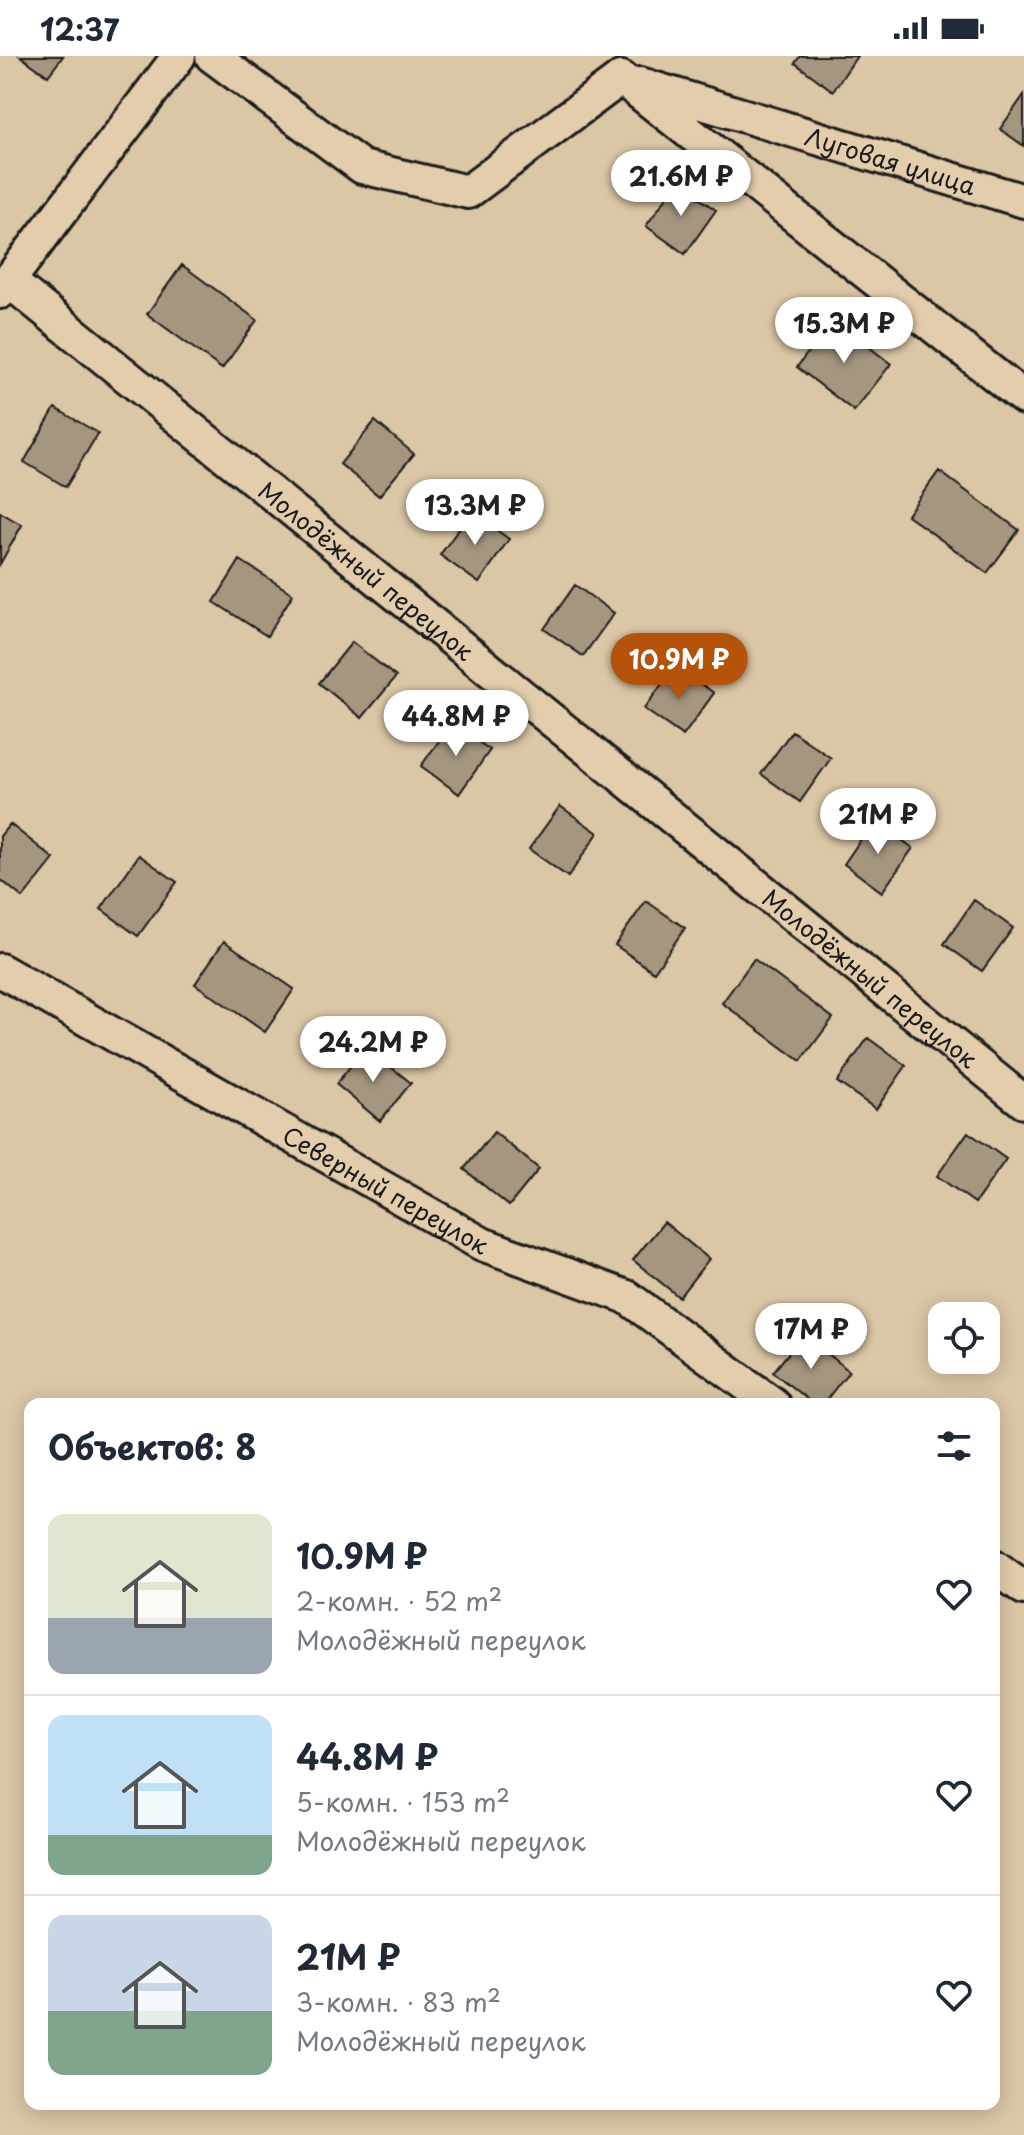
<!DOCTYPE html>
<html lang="ru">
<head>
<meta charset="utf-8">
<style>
	body { margin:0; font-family:"Playpen Sans",sans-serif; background:#f6f6f7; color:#1f2937; height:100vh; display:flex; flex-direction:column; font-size:30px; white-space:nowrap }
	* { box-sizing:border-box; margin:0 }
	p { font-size:26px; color:#747a83 }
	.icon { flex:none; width:44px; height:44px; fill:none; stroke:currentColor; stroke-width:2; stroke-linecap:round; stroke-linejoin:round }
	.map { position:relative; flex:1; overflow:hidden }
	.sheet { position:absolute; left:24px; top:1342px; width:976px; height:712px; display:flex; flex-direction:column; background:#fff; border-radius:16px; box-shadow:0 4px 20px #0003 }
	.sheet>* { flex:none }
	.fabs { position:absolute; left:928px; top:1246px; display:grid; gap:16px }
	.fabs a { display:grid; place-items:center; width:72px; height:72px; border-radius:16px; background:#fff; box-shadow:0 4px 20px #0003; font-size:40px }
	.price { position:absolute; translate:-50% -68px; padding:0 18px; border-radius:28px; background:#fff; color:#222; font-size:26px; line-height:52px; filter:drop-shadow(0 2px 4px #0008) }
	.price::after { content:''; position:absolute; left:50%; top:48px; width:24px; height:18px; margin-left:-12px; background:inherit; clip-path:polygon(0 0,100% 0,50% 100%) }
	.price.on { background:#b45309; color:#fff }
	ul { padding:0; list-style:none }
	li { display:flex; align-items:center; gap:24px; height:200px; padding:0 24px }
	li+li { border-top:2px solid #e0e1e3 }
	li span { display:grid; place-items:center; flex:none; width:224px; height:160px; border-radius:16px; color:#555 }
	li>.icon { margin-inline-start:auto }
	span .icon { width:96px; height:96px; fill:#fffc; stroke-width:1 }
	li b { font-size:34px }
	h2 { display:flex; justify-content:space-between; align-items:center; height:96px; padding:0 24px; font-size:34px }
	.status { display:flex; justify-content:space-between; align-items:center; height:56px; padding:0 40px; background:#fff; direction:ltr }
	.status svg { height:22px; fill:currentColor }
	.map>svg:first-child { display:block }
	.building { fill:#a5967f; stroke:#1c1c1c; stroke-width:2 }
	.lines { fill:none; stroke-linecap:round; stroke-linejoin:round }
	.minor-casing { stroke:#1c1c1c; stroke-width:38 }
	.minor { stroke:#e3cdac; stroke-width:32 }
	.labels { text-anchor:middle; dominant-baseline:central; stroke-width:6; stroke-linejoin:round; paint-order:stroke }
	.street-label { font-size:24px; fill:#1c1c1c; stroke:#e3cdac }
</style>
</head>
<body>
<div class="status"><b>12:37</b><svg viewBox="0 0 49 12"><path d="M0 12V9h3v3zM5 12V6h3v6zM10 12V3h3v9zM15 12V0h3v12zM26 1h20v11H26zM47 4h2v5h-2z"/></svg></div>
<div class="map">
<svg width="1024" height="2079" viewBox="0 0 1024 2079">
	<rect width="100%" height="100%" fill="#dbc6a6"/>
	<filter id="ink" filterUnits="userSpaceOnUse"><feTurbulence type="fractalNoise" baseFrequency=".0125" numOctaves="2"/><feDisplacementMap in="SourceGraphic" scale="16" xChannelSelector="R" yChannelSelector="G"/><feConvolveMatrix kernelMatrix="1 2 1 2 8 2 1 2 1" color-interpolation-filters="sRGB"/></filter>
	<g filter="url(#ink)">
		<path class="building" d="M 20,0 L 63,0 L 48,20 Z
			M 800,0 L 857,0 L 833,35 L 795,7 Z
			M 1024,39 L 1024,90 L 1000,73 Z
			M 677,127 L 716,154 L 685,198 L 646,170 Z
			M 182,209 L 257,264 L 222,313 L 147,258 Z
			M 833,263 L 891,308 L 854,355 L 797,311 Z
			M 55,352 L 98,377 L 66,431 L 24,406 Z
			M 375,365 L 414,398 L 379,440 L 340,408 Z
			M 939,415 L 1019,474 L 987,517 L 907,459 Z
			M 0,456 L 22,469 L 0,508 Z
			M 471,456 L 509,483 L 479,527 L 440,499 Z
			M 240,504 L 293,538 L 267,580 L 214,546 Z
			M 575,529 L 614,557 L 583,600 L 544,573 Z
			M 352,586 L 396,621 L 362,662 L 319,627 Z
			M 675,610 L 714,637 L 683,680 L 644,653 Z
			M 452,667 L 490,694 L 459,738 L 421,710 Z
			M 792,675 L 831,702 L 800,746 L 761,718 Z
			M 560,750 L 598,777 L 568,821 L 529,793 Z
			M 874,764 L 913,792 L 882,836 L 844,808 Z
			M 10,768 L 54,803 L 23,842 L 0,823 L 0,780 Z
			M 139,799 L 177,826 L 138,880 L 101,853 Z
			M 974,844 L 1013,872 L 982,915 L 944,888 Z
			M 646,845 L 685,872 L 654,916 L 615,889 Z
			M 224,885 L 294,933 L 265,976 L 195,928 Z
			M 754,903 L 833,962 L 801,1005 L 722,947 Z
			M 868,982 L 906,1010 L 876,1053 L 837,1026 Z
			M 366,991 L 411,1027 L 380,1065 L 336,1028 Z
			M 494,1076 L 539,1113 L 509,1150 L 464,1113 Z
			M 968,1076 L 1006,1103 L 975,1147 L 937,1120 Z
			M 664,1166 L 709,1203 L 679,1241 L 633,1204 Z
			M 804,1278 L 849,1315 L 823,1348 L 813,1348 L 773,1316 Z"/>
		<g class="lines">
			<defs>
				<g id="minor">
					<path d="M 212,0 L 362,111 L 468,136 L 621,22"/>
					<path d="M 621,22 L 1024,342"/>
					<path id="s1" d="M 640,28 L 1024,145"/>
					<path id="s2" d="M 9,225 L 1024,1046"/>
					<path d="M 0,236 L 179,0"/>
					<path id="s3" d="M 0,914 L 482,1188 L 627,1241 L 773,1348"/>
					<path d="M 994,1510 L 1024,1532"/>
				</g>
			</defs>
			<use href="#minor" class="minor-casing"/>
			<use href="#minor" class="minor"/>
		</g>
	</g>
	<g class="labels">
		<g class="street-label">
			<text stroke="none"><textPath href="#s1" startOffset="262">Луговая улица</textPath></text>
			<text stroke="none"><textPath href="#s2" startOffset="460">Молодёжный переулок</textPath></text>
			<text stroke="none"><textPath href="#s2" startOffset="1108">Молодёжный переулок</textPath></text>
			<text stroke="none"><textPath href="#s3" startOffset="444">Северный переулок</textPath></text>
		</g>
	</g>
</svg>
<div class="fabs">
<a><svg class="icon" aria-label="locate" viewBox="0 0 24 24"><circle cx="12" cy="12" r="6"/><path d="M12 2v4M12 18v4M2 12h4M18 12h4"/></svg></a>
</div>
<b class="price" style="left:681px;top:162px">21.6M ₽</b>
<b class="price" style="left:844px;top:309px">15.3M ₽</b>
<b class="price" style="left:475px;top:491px">13.3M ₽</b>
<b class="price on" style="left:679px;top:645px">10.9M ₽</b>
<b class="price" style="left:456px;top:702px">44.8M ₽</b>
<b class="price" style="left:878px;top:800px">21M ₽</b>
<b class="price" style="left:373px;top:1028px">24.2M ₽</b>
<b class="price" style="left:811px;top:1315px">17M ₽</b>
<section class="sheet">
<h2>Объектов: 8<svg class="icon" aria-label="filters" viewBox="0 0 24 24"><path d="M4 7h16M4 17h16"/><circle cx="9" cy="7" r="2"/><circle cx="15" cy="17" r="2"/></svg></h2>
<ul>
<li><span style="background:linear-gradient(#dfe7d0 65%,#9aa5b1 0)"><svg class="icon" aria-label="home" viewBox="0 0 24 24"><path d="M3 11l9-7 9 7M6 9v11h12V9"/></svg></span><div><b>10.9M ₽</b><p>2-комн. · 52 m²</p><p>Молодёжный переулок</p></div><svg class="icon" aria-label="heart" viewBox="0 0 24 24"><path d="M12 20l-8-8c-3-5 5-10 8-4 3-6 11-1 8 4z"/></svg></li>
<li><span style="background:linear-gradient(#bfe0f5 75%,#7fa58c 0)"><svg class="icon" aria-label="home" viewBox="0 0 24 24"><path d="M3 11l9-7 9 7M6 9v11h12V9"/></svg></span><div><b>44.8M ₽</b><p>5-комн. · 153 m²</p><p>Молодёжный переулок</p></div><svg class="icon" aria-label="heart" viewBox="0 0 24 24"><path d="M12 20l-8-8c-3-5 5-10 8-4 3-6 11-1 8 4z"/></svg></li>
<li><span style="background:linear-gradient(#c9d6e8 60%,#7fa58c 0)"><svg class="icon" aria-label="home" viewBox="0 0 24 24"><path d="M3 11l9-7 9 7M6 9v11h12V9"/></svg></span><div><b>21M ₽</b><p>3-комн. · 83 m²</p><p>Молодёжный переулок</p></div><svg class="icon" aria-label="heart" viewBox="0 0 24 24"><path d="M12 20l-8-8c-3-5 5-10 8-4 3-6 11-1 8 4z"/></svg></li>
</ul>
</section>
</div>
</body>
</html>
